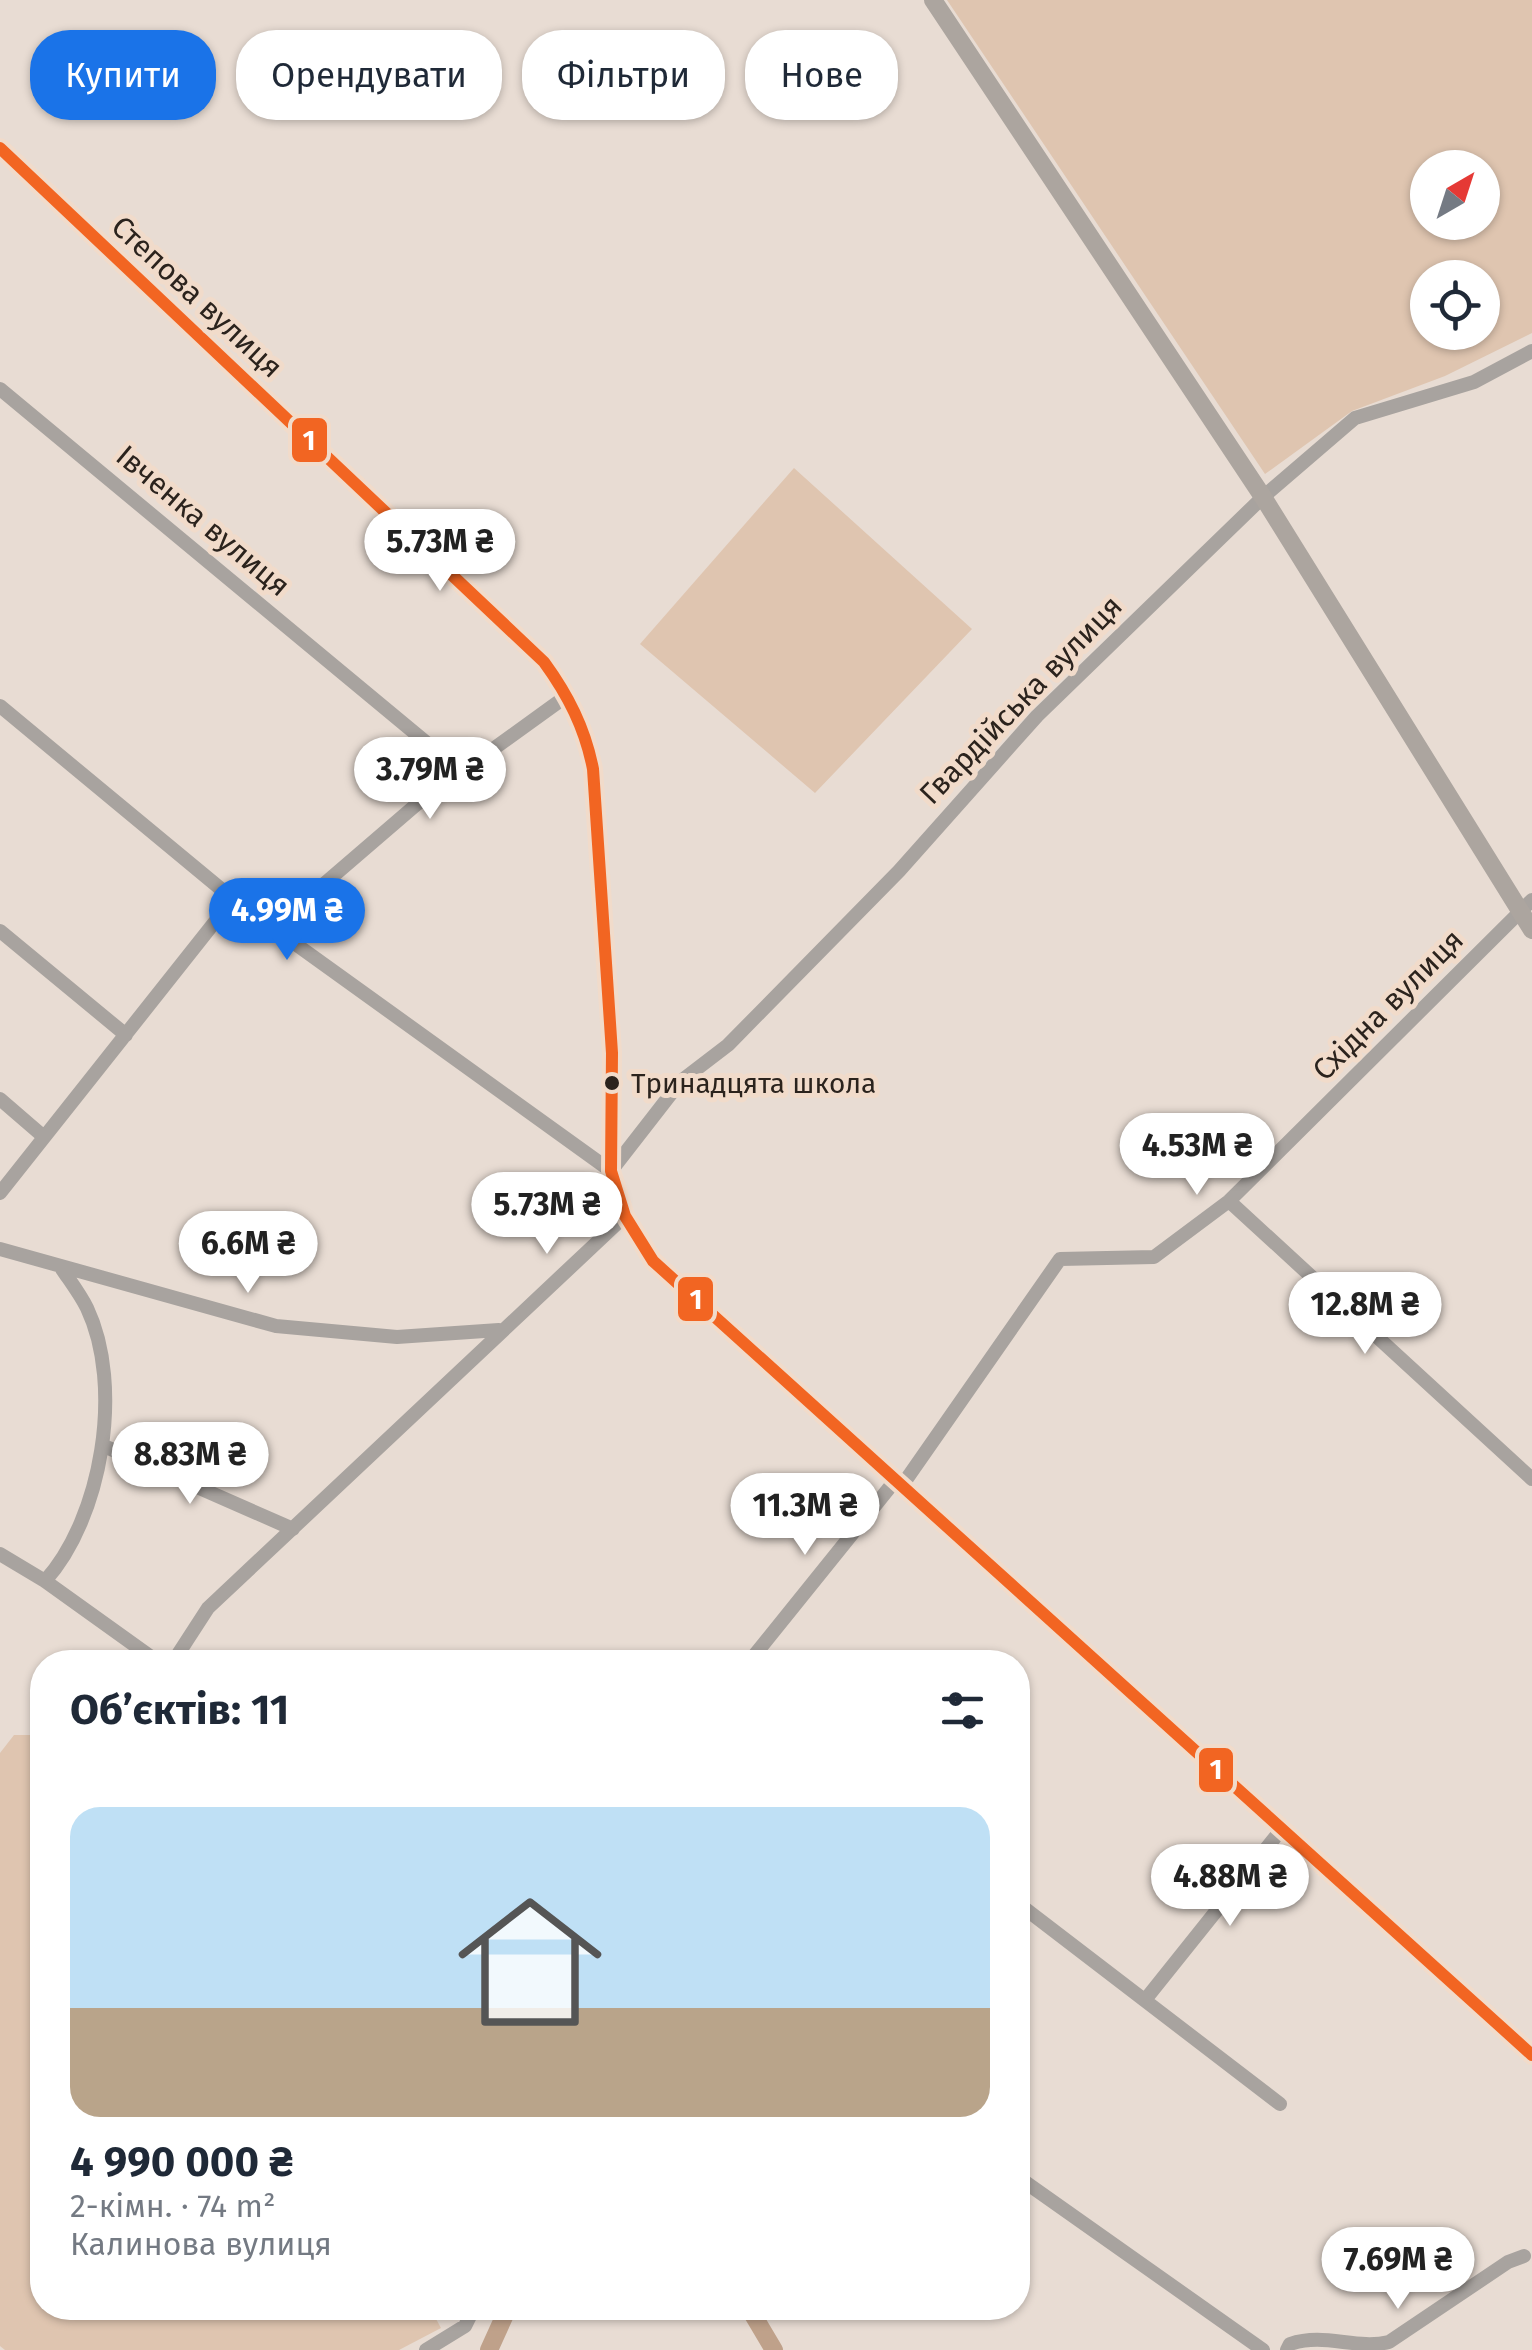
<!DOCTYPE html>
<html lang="uk">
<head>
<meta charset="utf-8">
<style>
	body { margin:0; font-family:"Fira Sans",sans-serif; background:#f2f2f3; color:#1f2937; height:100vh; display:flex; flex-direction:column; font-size:38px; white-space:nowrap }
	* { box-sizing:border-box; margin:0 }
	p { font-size:32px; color:#747a83 }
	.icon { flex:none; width:55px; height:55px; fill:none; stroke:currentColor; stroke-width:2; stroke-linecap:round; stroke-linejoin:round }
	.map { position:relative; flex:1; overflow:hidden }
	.panel { position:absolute; left:30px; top:1650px; width:1000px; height:670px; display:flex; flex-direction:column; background:#fff; border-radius:40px; box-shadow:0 2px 8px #0004 }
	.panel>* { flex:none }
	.banner { position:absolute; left:30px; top:30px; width:1000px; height:90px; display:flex; gap:20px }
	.needle { width:65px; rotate:39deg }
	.controls { position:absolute; left:1410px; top:150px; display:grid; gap:20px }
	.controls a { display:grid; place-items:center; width:90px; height:90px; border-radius:50%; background:#fff; box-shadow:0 2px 8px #0004; font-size:50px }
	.price { position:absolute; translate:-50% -85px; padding:0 22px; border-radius:35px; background:#fff; color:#222; font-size:32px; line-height:65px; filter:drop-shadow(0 2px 5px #0008) }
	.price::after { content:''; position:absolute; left:50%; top:60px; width:30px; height:22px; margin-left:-15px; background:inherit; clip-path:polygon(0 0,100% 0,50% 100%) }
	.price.selected { background:#1a73e8; color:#fff }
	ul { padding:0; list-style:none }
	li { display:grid; align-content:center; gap:20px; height:530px; padding:0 40px }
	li+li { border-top:2px solid #e0e1e3 }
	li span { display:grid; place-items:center; height:310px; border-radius:30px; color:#555 }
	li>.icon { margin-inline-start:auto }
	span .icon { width:180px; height:180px; fill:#fffc; stroke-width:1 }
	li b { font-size:42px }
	h2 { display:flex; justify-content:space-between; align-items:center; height:120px; padding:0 40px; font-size:42px }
	.chip { padding:0 35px; border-radius:40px; background:#fff; box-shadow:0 2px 8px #0004; font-size:35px; line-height:90px }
	.chip.selected { background:#1a73e8; color:#fff }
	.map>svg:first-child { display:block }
	.green { fill:#dfc5b0; fill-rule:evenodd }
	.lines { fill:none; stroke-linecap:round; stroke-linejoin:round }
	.river { stroke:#bfa18a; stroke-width:18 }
	.minor { stroke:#a8a39f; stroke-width:14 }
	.major { stroke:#aca59f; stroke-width:18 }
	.bus-1-casing { stroke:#f1dbca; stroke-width:20 }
	.bus-1 { stroke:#f26522; stroke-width:12 }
	.bus-dot { fill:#2b231d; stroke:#f1dbca; stroke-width:4 }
	.labels { text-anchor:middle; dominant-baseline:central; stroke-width:10; stroke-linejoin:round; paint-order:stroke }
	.bus-label { font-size:28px; fill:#2b231d; stroke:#f1dbca; text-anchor:start }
	.street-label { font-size:30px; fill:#2b231d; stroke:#f1dbca }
	.line-badge { stroke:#f1dbca; stroke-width:4 }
	.badge-label { font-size:28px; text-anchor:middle; font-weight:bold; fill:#fff }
</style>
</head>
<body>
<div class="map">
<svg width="1532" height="2350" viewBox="0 0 1532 2350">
	<rect width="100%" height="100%" fill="#e8dcd3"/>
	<path class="green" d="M 947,0 L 1532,0 L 1532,333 L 1445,376 L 1352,411 L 1265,474 ZM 1428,168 L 1482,168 L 1482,222 L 1428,222 ZM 1428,278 L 1482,278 L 1482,332 L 1428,332 Z
		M 794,468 L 972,629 L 815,793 L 640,644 Z
		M 14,1735 L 42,1735 L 42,2308 L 430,2308 L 441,2328 L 399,2350 L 5,2350 L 0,2346 L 0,1753 Z"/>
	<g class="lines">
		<path class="river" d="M 749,2308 L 774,2350
			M 489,2350 L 508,2308"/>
		<path class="minor" d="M 0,148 L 544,662 L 568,695 L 588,744 L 593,769 L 612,1053 L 611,1171 L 625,1216 L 653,1261 L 1532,2055
			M 0,389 L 463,773
			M 0,706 L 233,899 L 611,1171
			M 274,927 L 417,804 L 568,695
			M 0,931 L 126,1035
			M 0,1099 L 44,1137
			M 611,1171 L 681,1081 L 728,1045 L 899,871 L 1037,716 L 1263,497 L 1355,418 L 1474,382 L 1532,351
			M 0,1193 L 233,899
			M 1229,1201 L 1532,1479
			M 0,1249 L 276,1326 L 397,1337 L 499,1330
			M 104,1446 L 293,1529
			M 901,1487 L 1060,1259 L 1154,1257 L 1229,1201 L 1532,900
			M 0,1554 L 45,1581 L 158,1662
			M 45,1581 C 102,1518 124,1386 87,1308 C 80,1294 70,1281 62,1269
			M 173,1662 L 208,1608 L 625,1216
			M 749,1662 L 894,1482
			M 1019,1904 L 1280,2104
			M 1145,2000 L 1281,1830
			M 1018,2177 L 1263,2350
			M 426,2350 L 465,2326 L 474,2308
			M 1287,2350 L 1290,2344 C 1325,2332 1355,2350 1389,2342 L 1508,2262 L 1524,2256"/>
		<path class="major" d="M 933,0 L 1263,497 L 1532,930"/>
		<defs>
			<path id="bus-1" d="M 0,148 L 544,662 C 568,695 585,728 593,769 L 612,1053 L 611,1171 L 625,1216 L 653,1261 L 1532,2055"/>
		</defs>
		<use href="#bus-1" class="bus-1-casing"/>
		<use href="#bus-1" class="bus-1"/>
	</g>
	<circle class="bus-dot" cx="612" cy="1083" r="9"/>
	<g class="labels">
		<g class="bus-label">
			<text x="631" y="1083">Тринадцята школа</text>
		</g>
		<g class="street-label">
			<text transform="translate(197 297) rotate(43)">Степова вулиця</text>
			<text transform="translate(203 521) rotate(40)">Івченка вулиця</text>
			<text transform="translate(1021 700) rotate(-46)">Гвардійська вулиця</text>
			<text transform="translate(1388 1005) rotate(-45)">Східна вулиця</text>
		</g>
	</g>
	<g class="line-badge">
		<rect x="290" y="416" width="39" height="48" rx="10" fill="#f26522"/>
		<rect x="676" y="1275" width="39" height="48" rx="10" fill="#f26522"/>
		<rect x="1197" y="1746" width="38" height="48" rx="10" fill="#f26522"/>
	</g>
	<g class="badge-label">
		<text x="309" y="450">1</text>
		<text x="696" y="1309">1</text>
		<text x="1216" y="1779">1</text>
	</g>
</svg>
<div class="controls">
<a><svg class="needle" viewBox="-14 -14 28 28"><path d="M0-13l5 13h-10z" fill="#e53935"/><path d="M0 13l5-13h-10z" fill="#747a83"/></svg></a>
<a><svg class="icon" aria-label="locate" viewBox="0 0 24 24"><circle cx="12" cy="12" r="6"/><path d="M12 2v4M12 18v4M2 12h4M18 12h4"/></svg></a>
</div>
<b class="price" style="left:440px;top:594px">5.73M ₴</b>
<b class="price" style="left:430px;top:822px">3.79M ₴</b>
<b class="price selected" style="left:287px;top:963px">4.99M ₴</b>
<b class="price" style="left:1197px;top:1198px">4.53M ₴</b>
<b class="price" style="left:547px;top:1257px">5.73M ₴</b>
<b class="price" style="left:248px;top:1296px">6.6M ₴</b>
<b class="price" style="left:1365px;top:1357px">12.8M ₴</b>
<b class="price" style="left:190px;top:1507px">8.83M ₴</b>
<b class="price" style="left:805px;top:1558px">11.3M ₴</b>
<b class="price" style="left:1230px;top:1929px">4.88M ₴</b>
<b class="price" style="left:1398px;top:2312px">7.69M ₴</b>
<div class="banner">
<a class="chip selected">Купити</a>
<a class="chip">Орендувати</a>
<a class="chip">Фільтри</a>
<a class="chip">Нове</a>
</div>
<section class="panel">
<h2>Об’єктів: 11<svg class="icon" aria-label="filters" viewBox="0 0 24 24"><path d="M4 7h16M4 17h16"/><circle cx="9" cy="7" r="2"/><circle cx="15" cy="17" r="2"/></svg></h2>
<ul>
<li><span style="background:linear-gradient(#bfe0f5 65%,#b9a48a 0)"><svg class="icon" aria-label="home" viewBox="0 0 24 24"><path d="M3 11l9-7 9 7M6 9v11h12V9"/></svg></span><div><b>4 990 000 ₴</b><p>2-кімн. · 74 m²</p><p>Калинова вулиця</p></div></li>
</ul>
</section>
</div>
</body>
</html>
